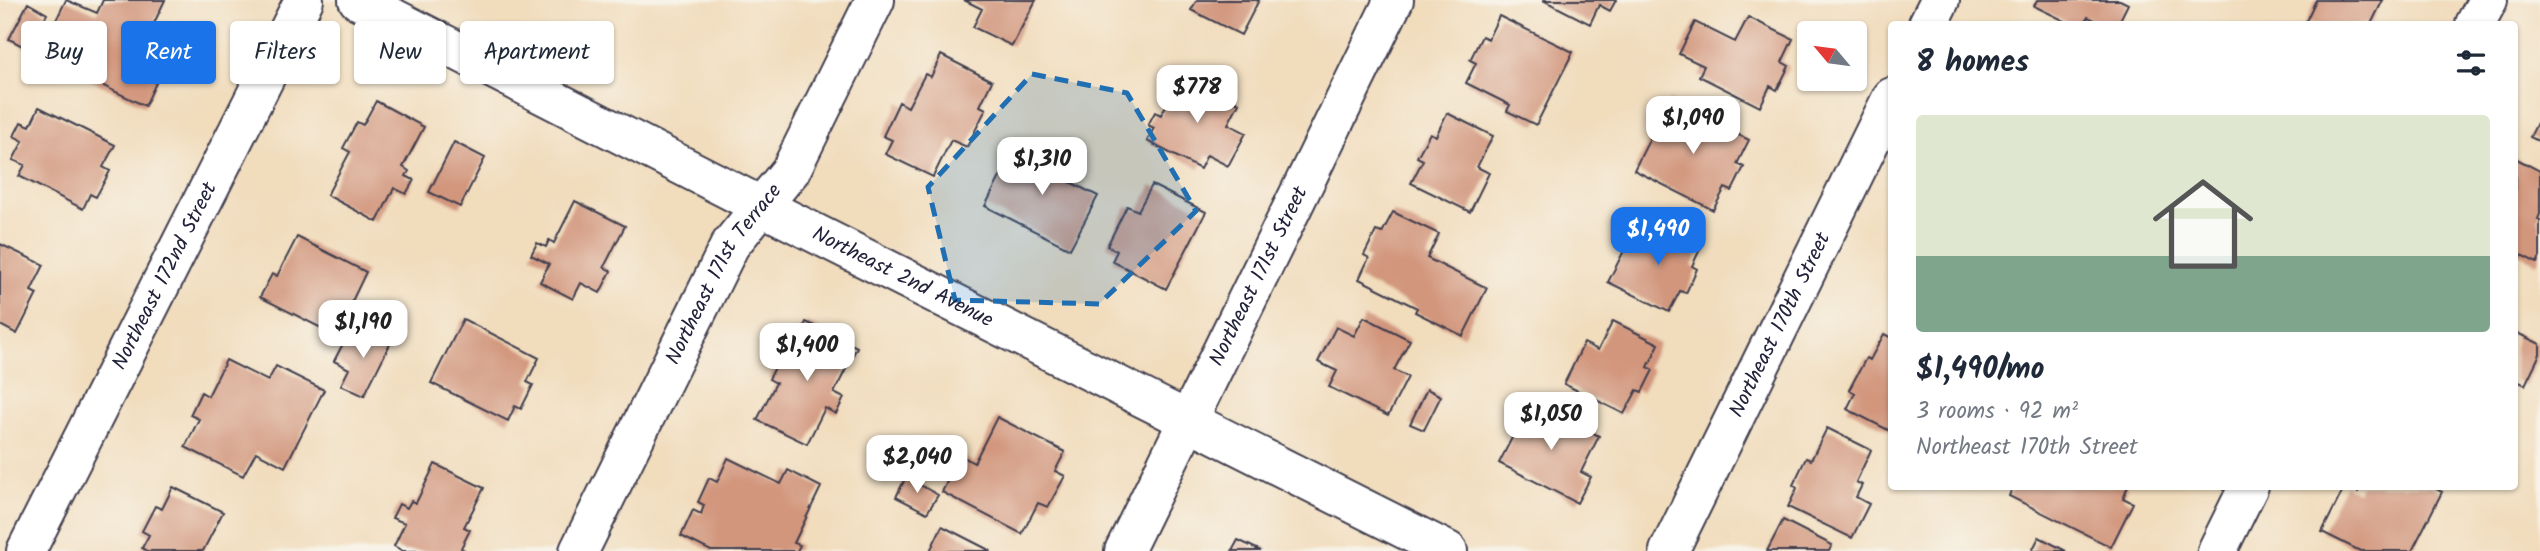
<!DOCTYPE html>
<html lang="en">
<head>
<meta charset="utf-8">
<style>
	body { margin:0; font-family:Kalam,sans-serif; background:#f6f6f7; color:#1f2937; height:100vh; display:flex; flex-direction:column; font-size:26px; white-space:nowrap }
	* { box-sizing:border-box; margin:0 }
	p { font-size:23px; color:#747a83 }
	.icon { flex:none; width:38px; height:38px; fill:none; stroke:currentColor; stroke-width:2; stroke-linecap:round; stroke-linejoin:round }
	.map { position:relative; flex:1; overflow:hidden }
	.drawer { position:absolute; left:1888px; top:21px; width:630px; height:469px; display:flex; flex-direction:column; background:#fff; border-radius:7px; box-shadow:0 2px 5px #0004 }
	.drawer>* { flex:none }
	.hud { position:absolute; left:21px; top:21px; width:665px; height:63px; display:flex; gap:14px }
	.needle { width:46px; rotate:299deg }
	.tools { position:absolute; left:1797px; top:21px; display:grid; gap:14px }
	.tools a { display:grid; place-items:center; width:70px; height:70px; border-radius:7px; background:#fff; box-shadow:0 2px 5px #0004; font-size:35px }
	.price { position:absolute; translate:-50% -60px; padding:0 16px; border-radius:14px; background:#fff; color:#222; font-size:23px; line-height:46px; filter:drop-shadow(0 2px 4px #0008) }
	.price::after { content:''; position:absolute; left:50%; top:42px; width:21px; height:16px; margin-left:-10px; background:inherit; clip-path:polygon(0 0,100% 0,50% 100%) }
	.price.on { background:#1a73e8; color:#fff }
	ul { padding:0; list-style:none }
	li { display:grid; align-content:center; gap:14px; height:371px; padding:0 28px }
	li+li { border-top:2px solid #e0e1e3 }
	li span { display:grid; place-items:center; height:217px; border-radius:7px; color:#555 }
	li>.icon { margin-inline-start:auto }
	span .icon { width:126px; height:126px; fill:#fffc; stroke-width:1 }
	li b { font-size:30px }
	h2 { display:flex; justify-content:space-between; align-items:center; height:84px; padding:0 28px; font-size:30px }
	.chip { padding:0 24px; border-radius:7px; background:#fff; box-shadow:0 2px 5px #0004; font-size:24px; line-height:63px }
	.chip.on { background:#1a73e8; color:#fff }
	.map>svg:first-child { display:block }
	.building { fill:#d2967d }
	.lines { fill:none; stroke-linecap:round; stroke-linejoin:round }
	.street-casing { stroke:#413e4e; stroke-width:42 }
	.secondary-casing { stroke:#413e4e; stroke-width:42 }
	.street { stroke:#fff; stroke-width:38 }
	.secondary { stroke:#fff; stroke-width:38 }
	.marked { fill:#1f6fb2; fill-opacity:0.2; stroke:#1f6fb2; stroke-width:5; stroke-dasharray:14 9; stroke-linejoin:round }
	.labels { text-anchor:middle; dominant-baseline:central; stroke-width:6; stroke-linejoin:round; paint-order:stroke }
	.street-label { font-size:21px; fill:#22223b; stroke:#f7f3e8 }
</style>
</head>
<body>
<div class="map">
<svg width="2540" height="551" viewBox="0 0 2540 551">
	<rect width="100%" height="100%" fill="#f7f3e8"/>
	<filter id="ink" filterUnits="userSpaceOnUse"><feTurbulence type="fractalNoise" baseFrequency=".0143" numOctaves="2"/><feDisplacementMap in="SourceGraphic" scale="14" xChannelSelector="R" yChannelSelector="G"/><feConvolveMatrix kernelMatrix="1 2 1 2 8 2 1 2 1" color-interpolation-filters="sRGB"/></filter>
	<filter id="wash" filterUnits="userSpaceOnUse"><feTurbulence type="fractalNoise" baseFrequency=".00686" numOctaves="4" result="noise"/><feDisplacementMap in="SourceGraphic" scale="28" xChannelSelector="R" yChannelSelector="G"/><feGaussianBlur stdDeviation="1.57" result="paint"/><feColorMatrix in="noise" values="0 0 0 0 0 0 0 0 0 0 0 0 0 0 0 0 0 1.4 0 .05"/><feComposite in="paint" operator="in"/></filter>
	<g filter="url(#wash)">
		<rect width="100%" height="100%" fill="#f1dcbc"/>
		<g id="blocks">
			<path class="building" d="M 66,0 L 97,13 L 103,0 L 165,0 L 148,36 L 154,39 L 146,55 L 165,64 L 145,106 L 39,55 Z
				M 964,0 L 1036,0 L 1012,46 L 973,27 L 982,9 Z
				M 1197,0 L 1259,0 L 1241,35 L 1191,10 Z
				M 1543,0 L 1616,0 L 1610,11 L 1599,5 L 1590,24 Z
				M 2037,0 L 2120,0 L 2128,4 L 2118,24 L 2104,24 L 2088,17 L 2084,24 L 2071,24 L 2034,6 Z
				M 2316,0 L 2383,0 L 2371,24 L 2308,24 L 2305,23 Z
				M 28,3 L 47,14 L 28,49 L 9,39 Z
				M 1499,16 L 1573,52 L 1536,125 L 1507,111 L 1510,105 L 1466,83 L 1476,63 L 1470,60 L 1482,36 L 1488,39 Z
				M 1748,17 L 1793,39 L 1782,62 L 1789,66 L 1777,90 L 1770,86 L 1760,107 L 1699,76 L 1704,66 L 1679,54 L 1695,22 L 1735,42 Z
				M 941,55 L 992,81 L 980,106 L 986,109 L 967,147 L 951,140 L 933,177 L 885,154 L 892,140 L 883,136 L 899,102 L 908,107 L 925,74 L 931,77 Z
				M 1183,74 L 1239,103 L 1228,124 L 1246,133 L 1228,166 L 1207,155 L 1200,169 L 1147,141 L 1154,128 L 1148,125 L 1155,112 L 1161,115 Z
				M 1669,100 L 1749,140 L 1737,164 L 1744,167 L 1732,191 L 1725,188 L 1713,210 L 1634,170 Z
				M 376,101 L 424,127 L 403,167 L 409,171 L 406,176 L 414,180 L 406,194 L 394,188 L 377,222 L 327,195 L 350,152 L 343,148 L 357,122 L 363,125 Z
				M 39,107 L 115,145 L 103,167 L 110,171 L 96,197 L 90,194 L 83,209 L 19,176 L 25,165 L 13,160 L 23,141 L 14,136 L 21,122 L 30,126 Z
				M 1447,113 L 1493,136 L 1477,167 L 1489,173 L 1470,212 L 1411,183 L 1423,160 L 1417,157 L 1430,133 L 1436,136 Z
				M 2540,117 L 2540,142 L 2530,137 Z
				M 454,142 L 485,158 L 460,207 L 429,192 Z
				M 1037,148 L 1075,168 L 1068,181 L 1098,196 L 1070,249 L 985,206 L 1014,150 L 1031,159 Z
				M 2515,158 L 2540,171 L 2540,214 L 2538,219 L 2540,220 L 2540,257 L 2537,263 L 2515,252 Z
				M 1152,185 L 1206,212 L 1166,289 L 1112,261 L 1117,251 L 1107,246 L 1127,206 L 1138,211 Z
				M 575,201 L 625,226 L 604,267 L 611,271 L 600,293 L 581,283 L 573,299 L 540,282 L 549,264 L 531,255 L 537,243 L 546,247 L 549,240 L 554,243 Z
				M 1393,212 L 1439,234 L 1427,258 L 1487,288 L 1463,336 L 1415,312 L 1417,308 L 1359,279 L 1369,258 L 1364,255 L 1376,231 L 1382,233 Z
				M 1658,221 L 1703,243 L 1692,266 L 1697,269 L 1686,293 L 1680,291 L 1669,312 L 1608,282 L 1629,241 L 1644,249 Z
				M 297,237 L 366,272 L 343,320 L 337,316 L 329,332 L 260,297 L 272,274 L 277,276 Z
				M 0,244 L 44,265 L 31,291 L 37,294 L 17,334 L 0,325 Z
				M 1364,317 L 1410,340 L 1394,370 L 1408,377 L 1388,416 L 1329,387 L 1337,371 L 1318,362 L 1336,327 L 1354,336 Z
				M 463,319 L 539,358 L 527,382 L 533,385 L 521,409 L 515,406 L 508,421 L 431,383 Z
				M 1613,321 L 1659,344 L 1648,367 L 1653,370 L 1642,392 L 1637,390 L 1624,414 L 1564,384 L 1584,343 L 1598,350 Z
				M 806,322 L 857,347 L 834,393 L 844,398 L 836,414 L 825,408 L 807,444 L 757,420 L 776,383 L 769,379 L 780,358 L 787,361 Z
				M 372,328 L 393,338 L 364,396 L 341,385 L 349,369 L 334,361 L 347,336 L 363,345 Z
				M 2515,332 L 2540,344 L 2540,354 L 2525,385 L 2515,380 Z
				M 1884,334 L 1892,338 L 1892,432 L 1847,409 L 1855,393 L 1849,390 L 1866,358 L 1870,360 Z
				M 226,360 L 268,381 L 276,366 L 324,390 L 285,467 L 256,452 L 243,476 L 185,447 L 199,419 L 190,415 L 201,392 L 208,396 Z
				M 1427,389 L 1441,396 L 1424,430 L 1410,424 Z
				M 1531,401 L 1599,436 L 1581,472 L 1591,477 L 1577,503 L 1499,463 Z
				M 997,417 L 1065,452 L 1055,471 L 1065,476 L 1048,507 L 1038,503 L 1022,534 L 942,492 L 960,455 L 974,463 Z
				M 1827,428 L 1871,450 L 1856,482 L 1862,485 L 1856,497 L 1869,504 L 1852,538 L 1788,507 L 1797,488 L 1793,485 L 1806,458 L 1811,460 Z
				M 728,458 L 781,484 L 788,470 L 821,487 L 794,543 L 800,545 L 797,551 L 711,551 L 681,536 L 693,510 L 701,514 L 704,505 L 698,502 L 709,478 L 717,482 Z
				M 435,464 L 484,488 L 464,527 L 470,530 L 461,548 L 466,551 L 403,551 L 394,546 L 405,523 L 392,518 L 399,504 L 407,508 L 411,501 L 416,503 Z
				M 906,477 L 938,495 L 927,513 L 896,497 Z
				M 2013,486 L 2128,486 L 2123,498 L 2133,503 L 2111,547 L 2009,496 Z
				M 2345,486 L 2358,492 L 2361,486 L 2431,486 L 2442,492 L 2412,551 L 2360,551 L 2322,532 Z
				M 173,487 L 223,512 L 203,551 L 147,551 L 142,548 L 149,535 L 142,531 L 155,506 L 162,509 Z
				M 1783,520 L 1832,545 L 1829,551 L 1767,551 Z
				M 942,526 L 991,551 L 930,551 Z
				M 2039,537 L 2066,551 L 2032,551 Z
				M 1238,540 L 1261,551 L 1232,551 Z"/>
		</g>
	</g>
	<g filter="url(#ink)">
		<use href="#blocks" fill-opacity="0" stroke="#413e4e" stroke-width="2"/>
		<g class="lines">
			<defs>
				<g id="street">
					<path d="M 1928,24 L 1940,0"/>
					<path d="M 2475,24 L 2488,0"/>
					<path id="s1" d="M 26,551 L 304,0"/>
					<path id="s2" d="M 579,551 L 730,245 L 791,170 L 875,0"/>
					<path id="s3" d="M 1124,551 L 1394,0"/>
					<path id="s4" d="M 1669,551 L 1892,97"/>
					<path d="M 2217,551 L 2249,486"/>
				</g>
				<g id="secondary">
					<path id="s5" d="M 358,0 L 763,207 L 1448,551"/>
				</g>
			</defs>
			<use href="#street" class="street-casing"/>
			<use href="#secondary" class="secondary-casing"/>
			<use href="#street" class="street"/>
			<use href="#secondary" class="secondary"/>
		</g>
	</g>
	<path class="marked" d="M 1032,74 L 1127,93 L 1196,211 L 1099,304 L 955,300 L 928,187 Z"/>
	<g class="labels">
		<g class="street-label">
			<text stroke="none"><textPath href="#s2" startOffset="313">Northeast 171st Terrace</textPath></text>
			<text stroke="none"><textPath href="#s3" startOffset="306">Northeast 171st Street</textPath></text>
			<text stroke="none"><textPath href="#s1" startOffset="308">Northeast 172nd Street</textPath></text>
			<text stroke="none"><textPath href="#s5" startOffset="611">Northeast 2nd Avenue</textPath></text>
			<text stroke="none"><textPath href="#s4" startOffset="252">Northeast 170th Street</textPath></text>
		</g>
	</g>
</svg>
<div class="tools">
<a><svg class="needle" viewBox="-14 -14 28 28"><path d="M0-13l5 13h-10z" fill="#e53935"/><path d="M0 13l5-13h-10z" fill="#747a83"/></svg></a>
</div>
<b class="price" style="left:1197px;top:125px">$778</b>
<b class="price" style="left:1693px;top:156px">$1,090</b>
<b class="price" style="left:1042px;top:197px">$1,310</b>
<b class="price on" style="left:1658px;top:267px">$1,490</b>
<b class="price" style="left:363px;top:360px">$1,190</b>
<b class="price" style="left:807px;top:383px">$1,400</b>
<b class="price" style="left:1551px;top:452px">$1,050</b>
<b class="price" style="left:917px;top:495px">$2,040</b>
<div class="hud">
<a class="chip">Buy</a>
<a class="chip on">Rent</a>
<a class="chip">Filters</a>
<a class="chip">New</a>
<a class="chip">Apartment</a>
</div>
<section class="drawer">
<h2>8 homes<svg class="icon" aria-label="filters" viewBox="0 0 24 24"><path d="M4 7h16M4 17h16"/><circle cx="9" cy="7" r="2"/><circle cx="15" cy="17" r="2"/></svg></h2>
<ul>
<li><span style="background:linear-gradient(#dfe7d0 65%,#7fa58c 0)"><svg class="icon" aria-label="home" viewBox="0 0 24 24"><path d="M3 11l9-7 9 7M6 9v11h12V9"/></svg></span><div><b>$1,490/mo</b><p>3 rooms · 92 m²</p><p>Northeast 170th Street</p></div></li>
</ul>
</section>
</div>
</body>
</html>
